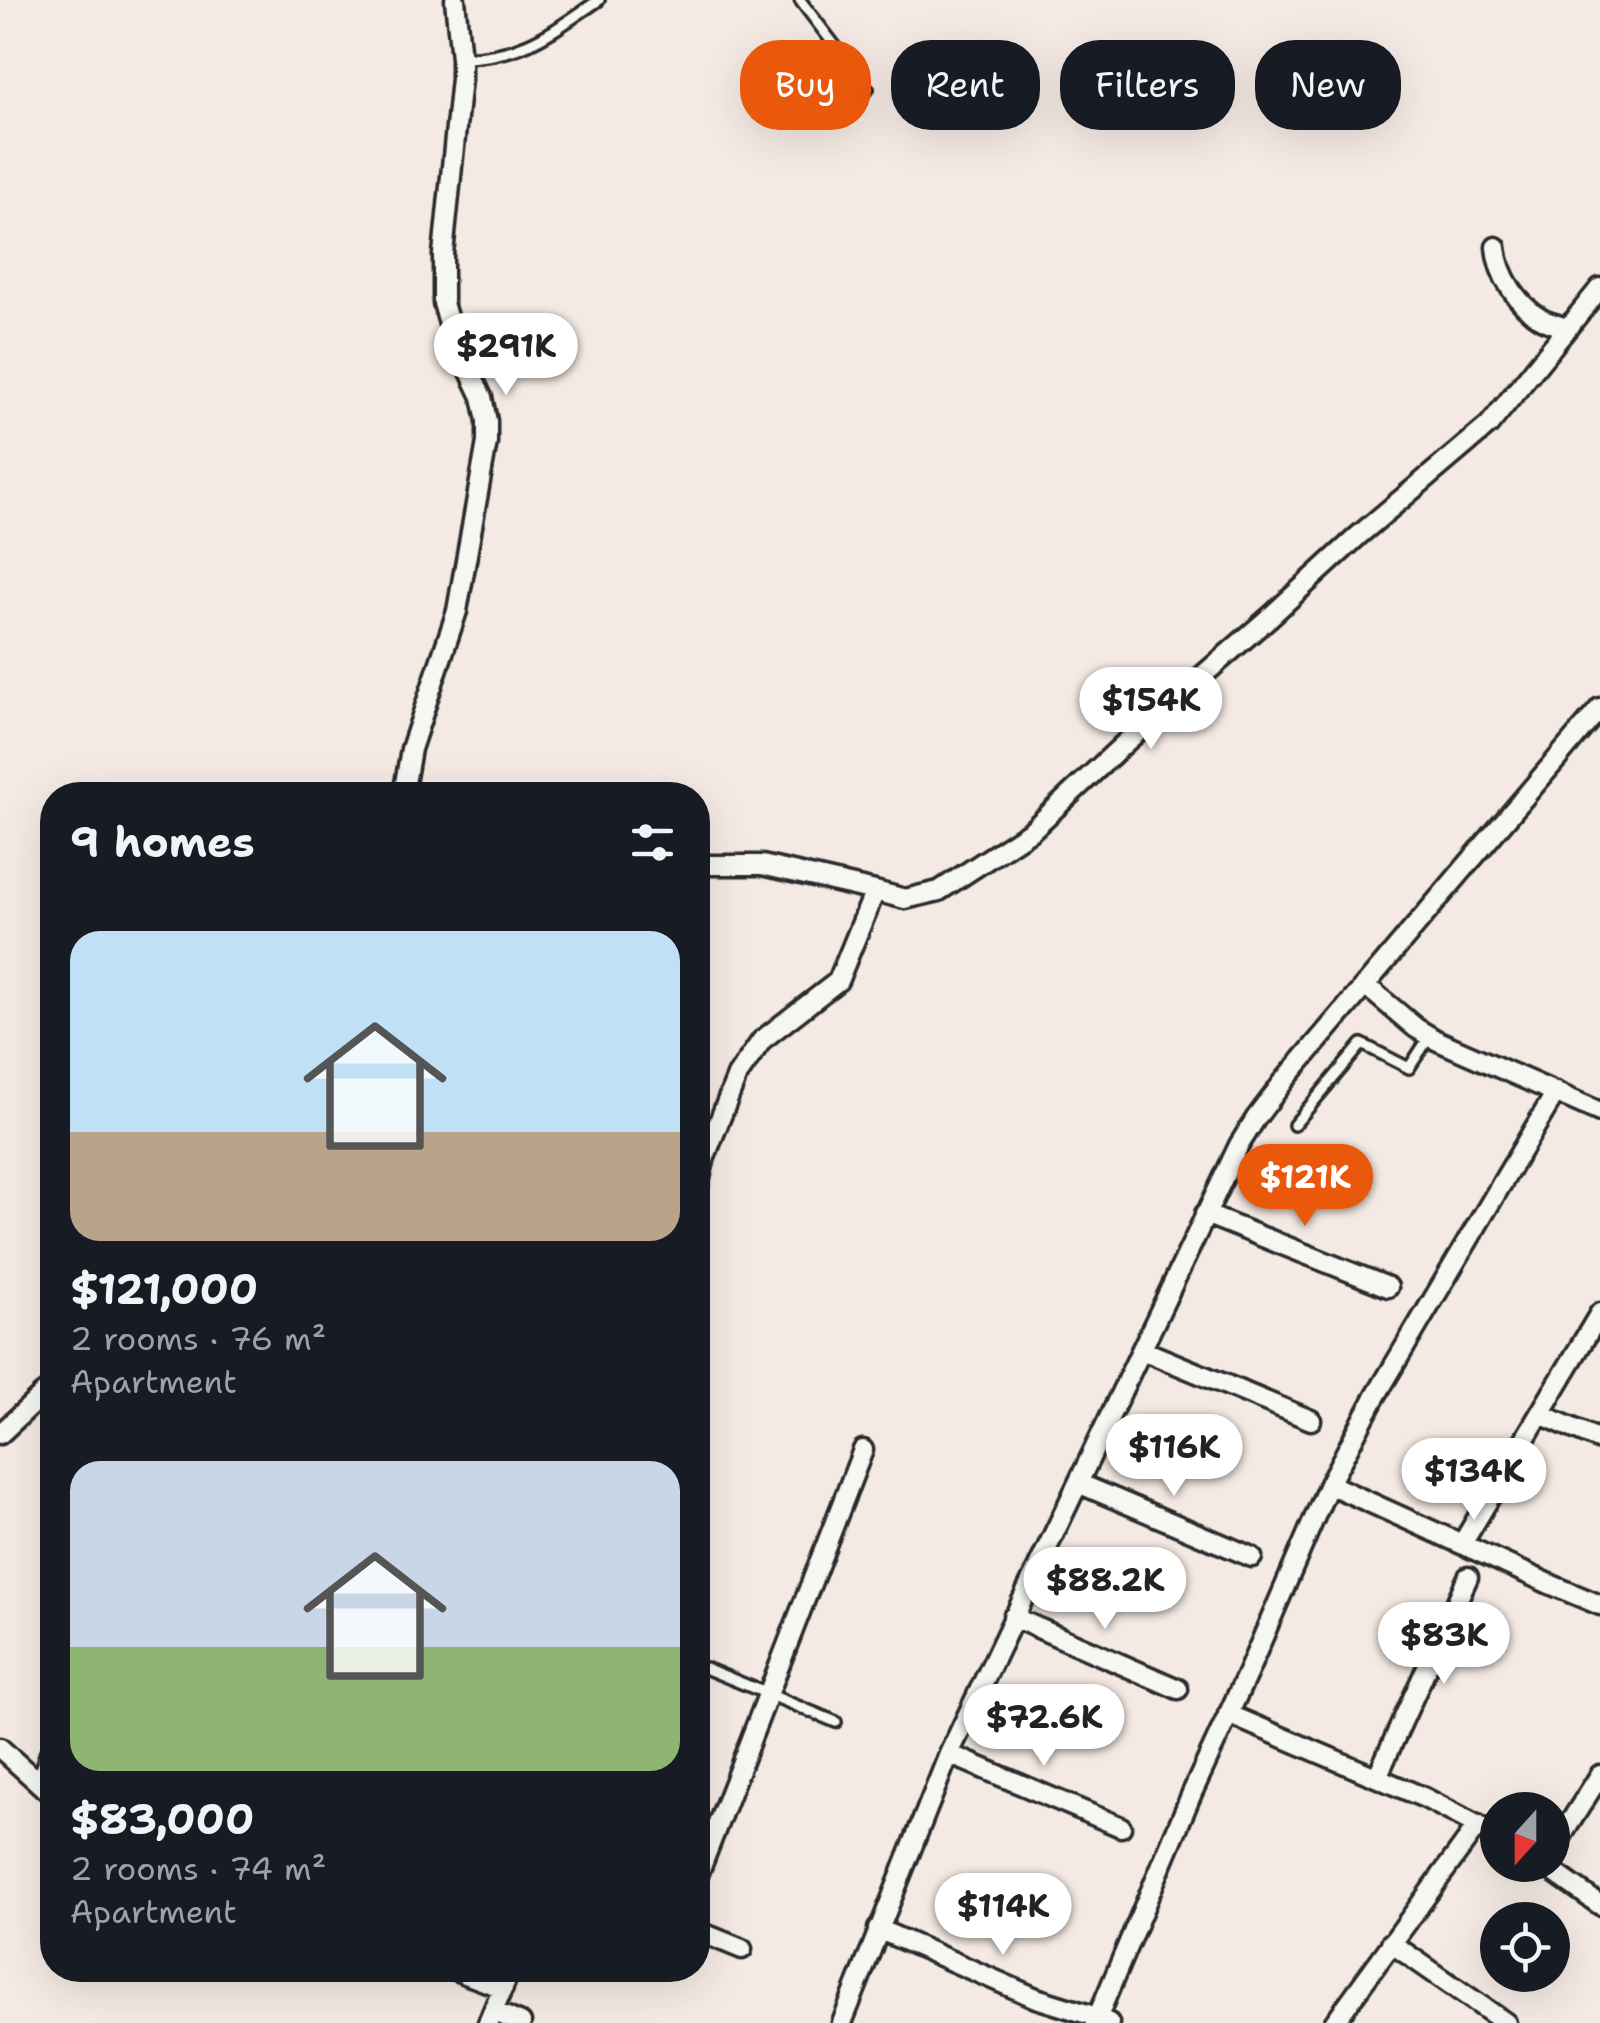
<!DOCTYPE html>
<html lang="en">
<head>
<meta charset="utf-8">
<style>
	body { margin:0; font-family:"Shantell Sans",sans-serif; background:#20242c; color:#f1f3f6; height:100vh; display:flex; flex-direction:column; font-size:38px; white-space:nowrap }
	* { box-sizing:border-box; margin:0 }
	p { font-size:32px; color:#9ea1a6 }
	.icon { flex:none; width:55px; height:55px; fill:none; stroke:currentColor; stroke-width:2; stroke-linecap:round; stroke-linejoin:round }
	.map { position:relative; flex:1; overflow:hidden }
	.side { position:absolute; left:40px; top:782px; width:670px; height:1200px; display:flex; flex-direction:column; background:#171b24; border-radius:40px; box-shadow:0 10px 40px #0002 }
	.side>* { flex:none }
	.hud { position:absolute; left:740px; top:40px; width:710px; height:90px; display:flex; gap:20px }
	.needle { width:65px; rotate:201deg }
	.controls { position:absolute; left:1480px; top:1792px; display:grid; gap:20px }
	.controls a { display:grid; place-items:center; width:90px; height:90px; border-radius:50%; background:#171b24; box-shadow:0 10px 40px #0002; font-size:50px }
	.price { position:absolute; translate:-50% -85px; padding:0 22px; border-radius:35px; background:#fff; color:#222; font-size:32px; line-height:65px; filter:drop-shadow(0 2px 5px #0008) }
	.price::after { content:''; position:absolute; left:50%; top:60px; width:30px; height:22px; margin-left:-15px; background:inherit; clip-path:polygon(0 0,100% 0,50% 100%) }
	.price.selected { background:#ea580c; color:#fff }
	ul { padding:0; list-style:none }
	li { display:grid; align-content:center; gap:20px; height:530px; padding:0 30px }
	li span { display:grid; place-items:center; height:310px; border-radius:30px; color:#555 }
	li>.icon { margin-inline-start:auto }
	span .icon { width:180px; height:180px; fill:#fffc; stroke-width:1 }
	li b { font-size:42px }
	h2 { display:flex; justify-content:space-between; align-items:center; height:120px; padding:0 30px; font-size:42px }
	.tag { padding:0 35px; border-radius:40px; background:#171b24; box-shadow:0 10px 40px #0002; font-size:35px; line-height:90px }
	.tag.selected { background:#ea580c; color:#fff }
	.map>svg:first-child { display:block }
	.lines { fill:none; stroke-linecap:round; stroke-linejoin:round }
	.service-casing { stroke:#2b2b2b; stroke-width:16 }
	.minor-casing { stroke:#2b2b2b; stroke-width:25 }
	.service { stroke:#f6f6f2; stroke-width:9 }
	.minor { stroke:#f6f6f2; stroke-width:18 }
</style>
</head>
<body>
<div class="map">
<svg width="1600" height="2023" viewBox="0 0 1600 2023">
	<rect width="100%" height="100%" fill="#f5eae3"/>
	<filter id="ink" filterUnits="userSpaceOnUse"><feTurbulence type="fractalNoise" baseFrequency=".01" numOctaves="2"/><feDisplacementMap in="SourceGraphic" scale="20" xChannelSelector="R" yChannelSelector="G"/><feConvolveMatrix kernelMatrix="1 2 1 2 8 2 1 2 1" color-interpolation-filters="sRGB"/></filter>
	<g filter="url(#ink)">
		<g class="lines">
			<defs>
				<path id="service" d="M 800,0 L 868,89
					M 461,58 C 523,57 550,33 599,0
					M 1294,1125 L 1362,1044 L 1409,1068 L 1430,1036
					M 705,1668 L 836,1722"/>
				<path id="minor" d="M 1496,247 C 1498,275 1518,306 1543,320 C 1550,323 1559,325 1566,328
					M 403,795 L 411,749 L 457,611 L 487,442 L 487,421 L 482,397 L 452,334 L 443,303 L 443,254 L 461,79 L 461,58 L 455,0
					M 698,865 L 762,865 L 875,891
					M 1365,985 L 1416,1028 L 1436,1040 L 1600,1112
					M 698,1186 L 705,1157 L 737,1076 L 762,1040 L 838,981 L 875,891 L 905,899 L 939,891 L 1032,830 L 1125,743 L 1271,616 L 1358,536 L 1489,425 L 1600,288
					M 1205,1214 L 1388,1287
					M 1142,1350 L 1311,1420
					M 1540,1414 L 1600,1440
					M 0,1434 L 43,1394 L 52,1387
					M 1078,1483 L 1252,1557
					M 1329,1484 L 1552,1585 L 1600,1605
					M 1462,1544 L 1600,1313
					M 1013,1617 L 1178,1689
					M 1228,1714 L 1425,1798 L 1498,1836
					M 0,1748 L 52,1795
					M 949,1754 L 1121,1827
					M 1377,1777 L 1468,1577
					M 40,1784 L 52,1748
					M 1552,1851 L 1600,1775
					M 1544,1865 L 1600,1905
					M 698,1875 L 863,1450
					M 878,1929 L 1036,1998 L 1097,2017 L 1109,2023
					M 698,1931 L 742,1949
					M 1391,1943 L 1506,2023
					M 455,1970 L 503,1988
					M 493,2011 L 521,2023
					M 488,2023 L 510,1970
					M 842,2023 L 949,1754 L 1239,1145 L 1256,1118 L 1284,1081 L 1600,708
					M 1095,2023 L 1192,1793 L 1248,1672 L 1329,1484 L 1374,1399 L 1556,1092
					M 1334,2023 L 1478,1825"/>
			</defs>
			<use href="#service" class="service-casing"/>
			<use href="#minor" class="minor-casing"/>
			<use href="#service" class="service"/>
			<use href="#minor" class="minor"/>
		</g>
	</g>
</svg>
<div class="controls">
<a><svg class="needle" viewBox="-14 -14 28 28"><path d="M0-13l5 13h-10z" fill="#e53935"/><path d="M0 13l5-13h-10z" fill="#9ea1a6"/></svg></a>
<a><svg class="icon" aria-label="locate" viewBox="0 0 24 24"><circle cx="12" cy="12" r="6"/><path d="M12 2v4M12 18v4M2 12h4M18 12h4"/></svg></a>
</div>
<b class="price" style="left:506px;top:398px">$291K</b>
<b class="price" style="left:1151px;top:752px">$154K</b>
<b class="price selected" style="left:1305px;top:1229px">$121K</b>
<b class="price" style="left:1174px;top:1499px">$116K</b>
<b class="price" style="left:1474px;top:1523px">$134K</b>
<b class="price" style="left:1105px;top:1632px">$88.2K</b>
<b class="price" style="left:1444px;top:1687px">$83K</b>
<b class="price" style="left:1044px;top:1769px">$72.6K</b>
<b class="price" style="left:1003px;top:1958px">$114K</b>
<div class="hud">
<a class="tag selected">Buy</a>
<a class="tag">Rent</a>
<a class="tag">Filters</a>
<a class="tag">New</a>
</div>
<section class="side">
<h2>9 homes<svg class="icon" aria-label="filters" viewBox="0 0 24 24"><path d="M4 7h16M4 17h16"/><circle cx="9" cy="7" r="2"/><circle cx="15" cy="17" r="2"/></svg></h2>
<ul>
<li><span style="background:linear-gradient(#bfe0f5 65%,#b9a48a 0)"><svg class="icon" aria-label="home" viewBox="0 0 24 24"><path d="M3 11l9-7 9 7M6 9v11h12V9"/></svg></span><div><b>$121,000</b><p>2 rooms · 76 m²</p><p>Apartment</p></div></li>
<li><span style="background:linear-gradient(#c9d6e8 60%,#8fb573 0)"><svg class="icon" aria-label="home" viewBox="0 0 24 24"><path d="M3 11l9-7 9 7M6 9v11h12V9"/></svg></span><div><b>$83,000</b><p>2 rooms · 74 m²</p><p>Apartment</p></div></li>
</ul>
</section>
</div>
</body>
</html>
